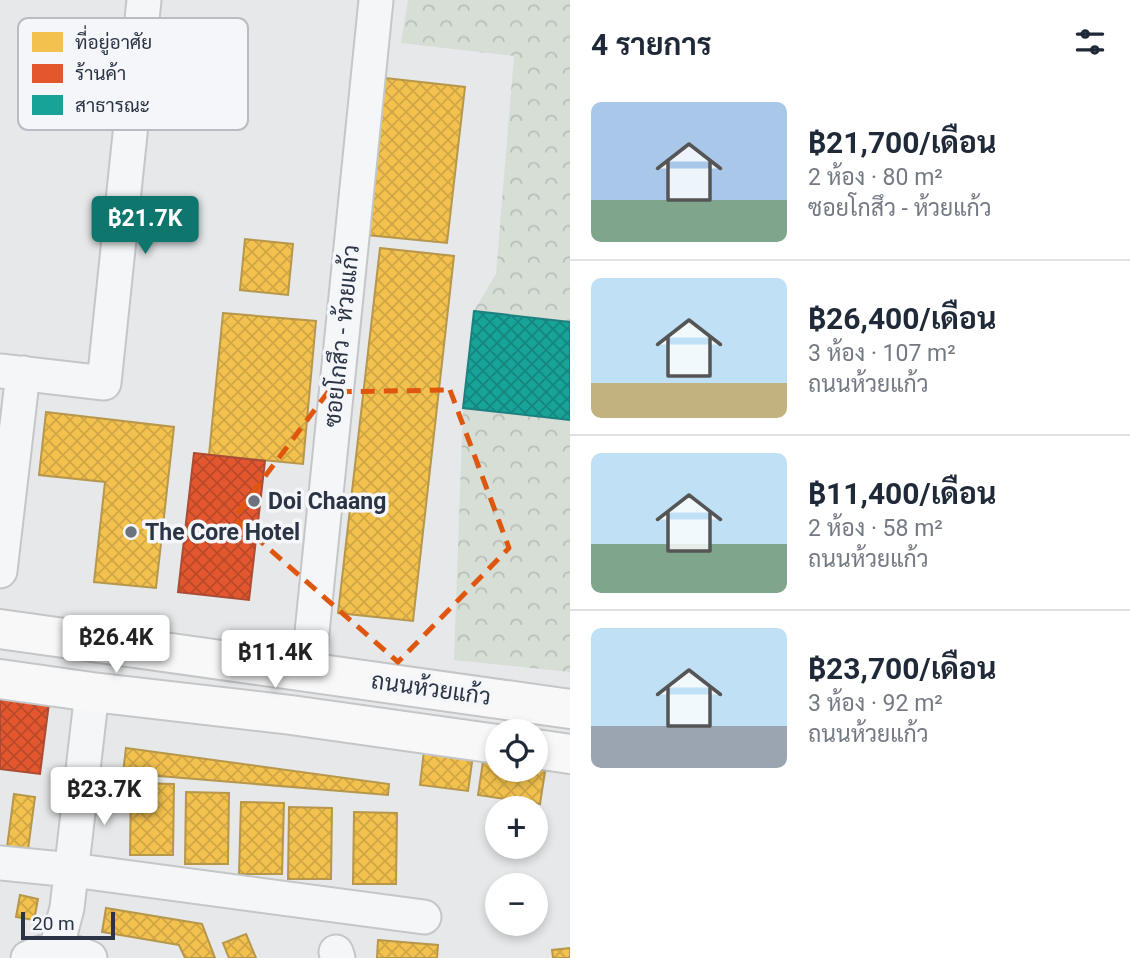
<!DOCTYPE html>
<html lang="th">
<head>
<meta charset="utf-8">
<style>
	body { margin:0; font-family:Roboto,Sarabun,sans-serif; background:#f2f2f3; color:#1f2937; height:100vh; display:flex; flex-direction:column; font-size:26px; white-space:nowrap }
	* { box-sizing:border-box; margin:0 }
	p { font-size:23px; color:#747a83 }
	.icon { flex:none; width:38px; height:38px; fill:none; stroke:currentColor; stroke-width:2; stroke-linecap:round; stroke-linejoin:round }
	.map { position:relative; flex:1; overflow:hidden }
	.sheet { display:flex; flex-direction:column; background:#fff; width:560px }
	.sheet>* { flex:none }
	.fabs { position:absolute; left:485px; top:719px; display:grid; gap:14px }
	.fabs a { display:grid; place-items:center; width:63px; height:63px; border-radius:50%; background:#fff; box-shadow:0 4px 10px #0003; font-size:35px }
	.scale { position:absolute; left:21px; bottom:18px; width:94px; box-sizing:border-box; padding-left:7px; border:4px solid #2b3445; border-top:0; font-size:19px; line-height:24px; white-space:nowrap; color:#2b3445; -webkit-text-stroke:5px #f4f6f9; paint-order:stroke }
	.price { position:absolute; translate:-50% -60px; padding:0 16px; border-radius:7px; background:#fff; color:#222; font-size:23px; line-height:46px; filter:drop-shadow(0 2px 4px #0008) }
	.price::after { content:''; position:absolute; left:50%; top:42px; width:21px; height:16px; margin-left:-10px; background:inherit; clip-path:polygon(0 0,100% 0,50% 100%) }
	.price.active { background:#0f766e; color:#fff }
	ul { padding:0; list-style:none }
	li { display:flex; align-items:center; gap:21px; height:175px; padding:0 21px }
	li+li { border-top:2px solid #e0e1e3 }
	li span { display:grid; place-items:center; flex:none; width:196px; height:140px; border-radius:10px; color:#555 }
	li>.icon { margin-inline-start:auto }
	span .icon { width:84px; height:84px; fill:#fffc; stroke-width:1 }
	li b { font-size:30px }
	h2 { display:flex; justify-content:space-between; align-items:center; height:84px; padding:0 21px; font-size:30px }
	main { display:flex; flex:1; min-height:0 }
	.map>svg:first-child { display:block }
	.forest { fill:url(#forest-crowns) }
	.homes { fill:url(#homes-cross-hatch); stroke:#b6974b; stroke-width:2 }
	.shops { fill:url(#shops-cross-hatch); stroke:#ac4c35; stroke-width:2 }
	.public { fill:url(#public-cross-hatch); stroke:#1d827f; stroke-width:2 }
	.lines { fill:none; stroke-linecap:round; stroke-linejoin:round }
	.minor-casing { stroke:#c4c6c8; stroke-width:37 }
	.secondary-casing { stroke:#c4c6c8; stroke-width:42 }
	.minor { stroke:#f5f6f7; stroke-width:33 }
	.secondary { stroke:#f8f8f8; stroke-width:38 }
	.marked { fill:none; stroke:#df570f; stroke-width:5; stroke-dasharray:14 9; stroke-linejoin:round }
	.poi-dot { fill:#6c737f; stroke:#f4f6f9; stroke-width:2.5 }
	.labels { text-anchor:middle; dominant-baseline:central; stroke-width:7; stroke-linejoin:round; paint-order:stroke }
	.street-label { font-size:23px; fill:#2b3445; stroke:#f4f6f9 }
	.poi-label { font-size:23px; font-weight:bold; fill:#2b3445; stroke:#f4f6f9; text-anchor:start }
	.key { fill:#f4f6f9; stroke:#b8bcc3; stroke-width:2 }
	.key-label { font-size:19px; fill:#2b3445 }
</style>
</head>
<body>
<main>
<div class="map">
<svg width="570" height="958" viewBox="0 0 570 958">
	<defs>
		<pattern id="forest-crowns" width="20" height="18" patternUnits="userSpaceOnUse" patternTransform="scale(1.75)"><rect width="20" height="18" fill="#d6ded6"/><path d="M2 6a3 3 0 1 1 6 0M12 15a3 3 0 1 1 6 0" fill="none" stroke="#b8bfb9"/></pattern>
		<pattern id="homes-cross-hatch" width="8" height="8" patternUnits="userSpaceOnUse" patternTransform="scale(1.75)"><rect width="8" height="8" fill="#f2c14e"/><path d="M0 0l8 8M0 8l8-8" fill="none" stroke="#d0a645"/></pattern>
		<pattern id="shops-cross-hatch" width="8" height="8" patternUnits="userSpaceOnUse" patternTransform="scale(1.75)"><rect width="8" height="8" fill="#e4572e"/><path d="M0 0l8 8M0 8l8-8" fill="none" stroke="#b94929"/></pattern>
		<pattern id="public-cross-hatch" width="8" height="8" patternUnits="userSpaceOnUse" patternTransform="scale(1.75)"><rect width="8" height="8" fill="#17a398"/><path d="M0 0l8 8M0 8l8-8" fill="none" stroke="#15867e"/></pattern>
	</defs>
	<rect width="100%" height="100%" fill="#e6e8ea"/>
	<path class="forest" d="M 408,0 L 570,0 L 570,322 L 474,311 L 496,274 L 514,56 L 401,43 Z
		M 463,408 L 570,420 L 570,672 L 454,660 Z"/>
	<path class="homes" d="M 385,78 L 465,87 L 447,243 L 367,235 Z
		M 245,239 L 293,244 L 288,295 L 240,290 Z
		M 380,248 L 454,256 L 413,621 L 338,613 Z
		M 223,313 L 316,321 L 303,464 L 209,455 Z
		M 46,412 L 174,427 L 156,588 L 94,582 L 105,482 L 39,475 Z
		M 425,742 L 474,748 L 468,791 L 420,785 Z
		M 126,748 L 389,784 L 388,795 L 123,773 Z
		M 484,755 L 497,757 L 497,770 L 536,770 L 536,763 L 546,765 L 540,804 L 478,795 Z
		M 131,783 L 174,784 L 173,855 L 130,855 Z
		M 186,792 L 229,793 L 228,864 L 185,864 Z
		M 14,794 L 35,797 L 27,857 L 6,855 Z
		M 241,802 L 284,803 L 282,874 L 239,874 Z
		M 289,807 L 332,808 L 331,879 L 288,879 Z
		M 354,812 L 397,813 L 396,884 L 353,884 Z
		M 20,895 L 38,899 L 34,920 L 16,917 Z
		M 106,908 L 202,924 L 215,958 L 185,958 L 179,945 L 102,932 Z
		M 246,934 L 256,958 L 229,958 L 223,943 Z
		M 378,940 L 438,945 L 437,958 L 377,958 Z
		M 570,948 L 570,958 L 553,958 L 552,950 Z"/>
	<path class="shops" d="M 194,453 L 265,461 L 249,600 L 178,592 Z
		M 0,697 L 49,703 L 40,774 L 0,769 Z"/>
	<path class="public" d="M 474,311 L 570,322 L 570,420 L 463,408 Z"/>
	<g class="lines">
		<defs>
			<path id="minor" d="M 0,371 L 104,383 L 144,0
				M 0,571 L 23,373
				M 308,672 L 376,0
				M 0,863 L 72,870 L 424,917
				M 56,950 L 67,908 L 92,692
				M 336,952 L 338,958
				M 28,958 C 48,947 70,949 90,958"/>
			<path id="secondary" d="M 0,629 L 570,709
				M 0,679 L 92,692 L 291,715 L 497,744
				M 536,749 L 570,754"/>
		</defs>
		<use href="#minor" class="minor-casing"/>
		<use href="#secondary" class="secondary-casing"/>
		<use href="#minor" class="minor"/>
		<use href="#secondary" class="secondary"/>
	</g>
	<path class="marked" d="M 450,390 L 509,548 L 398,662 L 234,518 L 328,392 Z"/>
	<g class="poi-dot">
		<circle cx="254" cy="501" r="7"/>
		<circle cx="131" cy="532" r="7"/>
	</g>
	<g class="labels">
		<g class="street-label">
			<text transform="translate(342 336) rotate(-84)">ซอยโกสึว - ห้วยแก้ว</text>
			<text transform="translate(431 689) rotate(8)">ถนนห้วยแก้ว</text>
		</g>
		<g class="poi-label">
			<text x="268" y="501">Doi Chaang</text>
			<text x="145" y="532">The Core Hotel</text>
		</g>
	</g>
	<rect x="18" y="18" width="230" height="112" rx="10" class="key"/>
	<rect x="32" y="32" width="31" height="20" fill="#f2c14e"/>
	<rect x="32" y="64" width="31" height="19" fill="#e4572e"/>
	<rect x="32" y="95" width="31" height="20" fill="#17a398"/>
	<g class="key-label">
		<text x="75" y="49">ที่อยู่อาศัย</text>
		<text x="75" y="80">ร้านค้า</text>
		<text x="75" y="112">สาธารณะ</text>
	</g>
</svg>
<div class="fabs">
<a><svg class="icon" aria-label="locate" viewBox="0 0 24 24"><circle cx="12" cy="12" r="6"/><path d="M12 2v4M12 18v4M2 12h4M18 12h4"/></svg></a>
<a>+</a>
<a>−</a>
</div>
<div class="scale">20 m</div>
<b class="price active" style="left:145px;top:256px">฿21.7K</b>
<b class="price" style="left:116px;top:675px">฿26.4K</b>
<b class="price" style="left:275px;top:690px">฿11.4K</b>
<b class="price" style="left:104px;top:827px">฿23.7K</b>
</div>
<section class="sheet">
<h2>4 รายการ<svg class="icon" aria-label="filters" viewBox="0 0 24 24"><path d="M4 7h16M4 17h16"/><circle cx="9" cy="7" r="2"/><circle cx="15" cy="17" r="2"/></svg></h2>
<ul>
<li><span style="background:linear-gradient(#a9c7e8 70%,#7fa58c 0)"><svg class="icon" aria-label="home" viewBox="0 0 24 24"><path d="M3 11l9-7 9 7M6 9v11h12V9"/></svg></span><div><b>฿21,700/เดือน</b><p>2 ห้อง · 80 m²</p><p>ซอยโกสึว - ห้วยแก้ว</p></div></li>
<li><span style="background:linear-gradient(#bfe0f5 75%,#c2b280 0)"><svg class="icon" aria-label="home" viewBox="0 0 24 24"><path d="M3 11l9-7 9 7M6 9v11h12V9"/></svg></span><div><b>฿26,400/เดือน</b><p>3 ห้อง · 107 m²</p><p>ถนนห้วยแก้ว</p></div></li>
<li><span style="background:linear-gradient(#bfe0f5 65%,#7fa58c 0)"><svg class="icon" aria-label="home" viewBox="0 0 24 24"><path d="M3 11l9-7 9 7M6 9v11h12V9"/></svg></span><div><b>฿11,400/เดือน</b><p>2 ห้อง · 58 m²</p><p>ถนนห้วยแก้ว</p></div></li>
<li><span style="background:linear-gradient(#bfe0f5 70%,#9aa5b1 0)"><svg class="icon" aria-label="home" viewBox="0 0 24 24"><path d="M3 11l9-7 9 7M6 9v11h12V9"/></svg></span><div><b>฿23,700/เดือน</b><p>3 ห้อง · 92 m²</p><p>ถนนห้วยแก้ว</p></div></li>
</ul>
</section>
</main>
</body>
</html>
